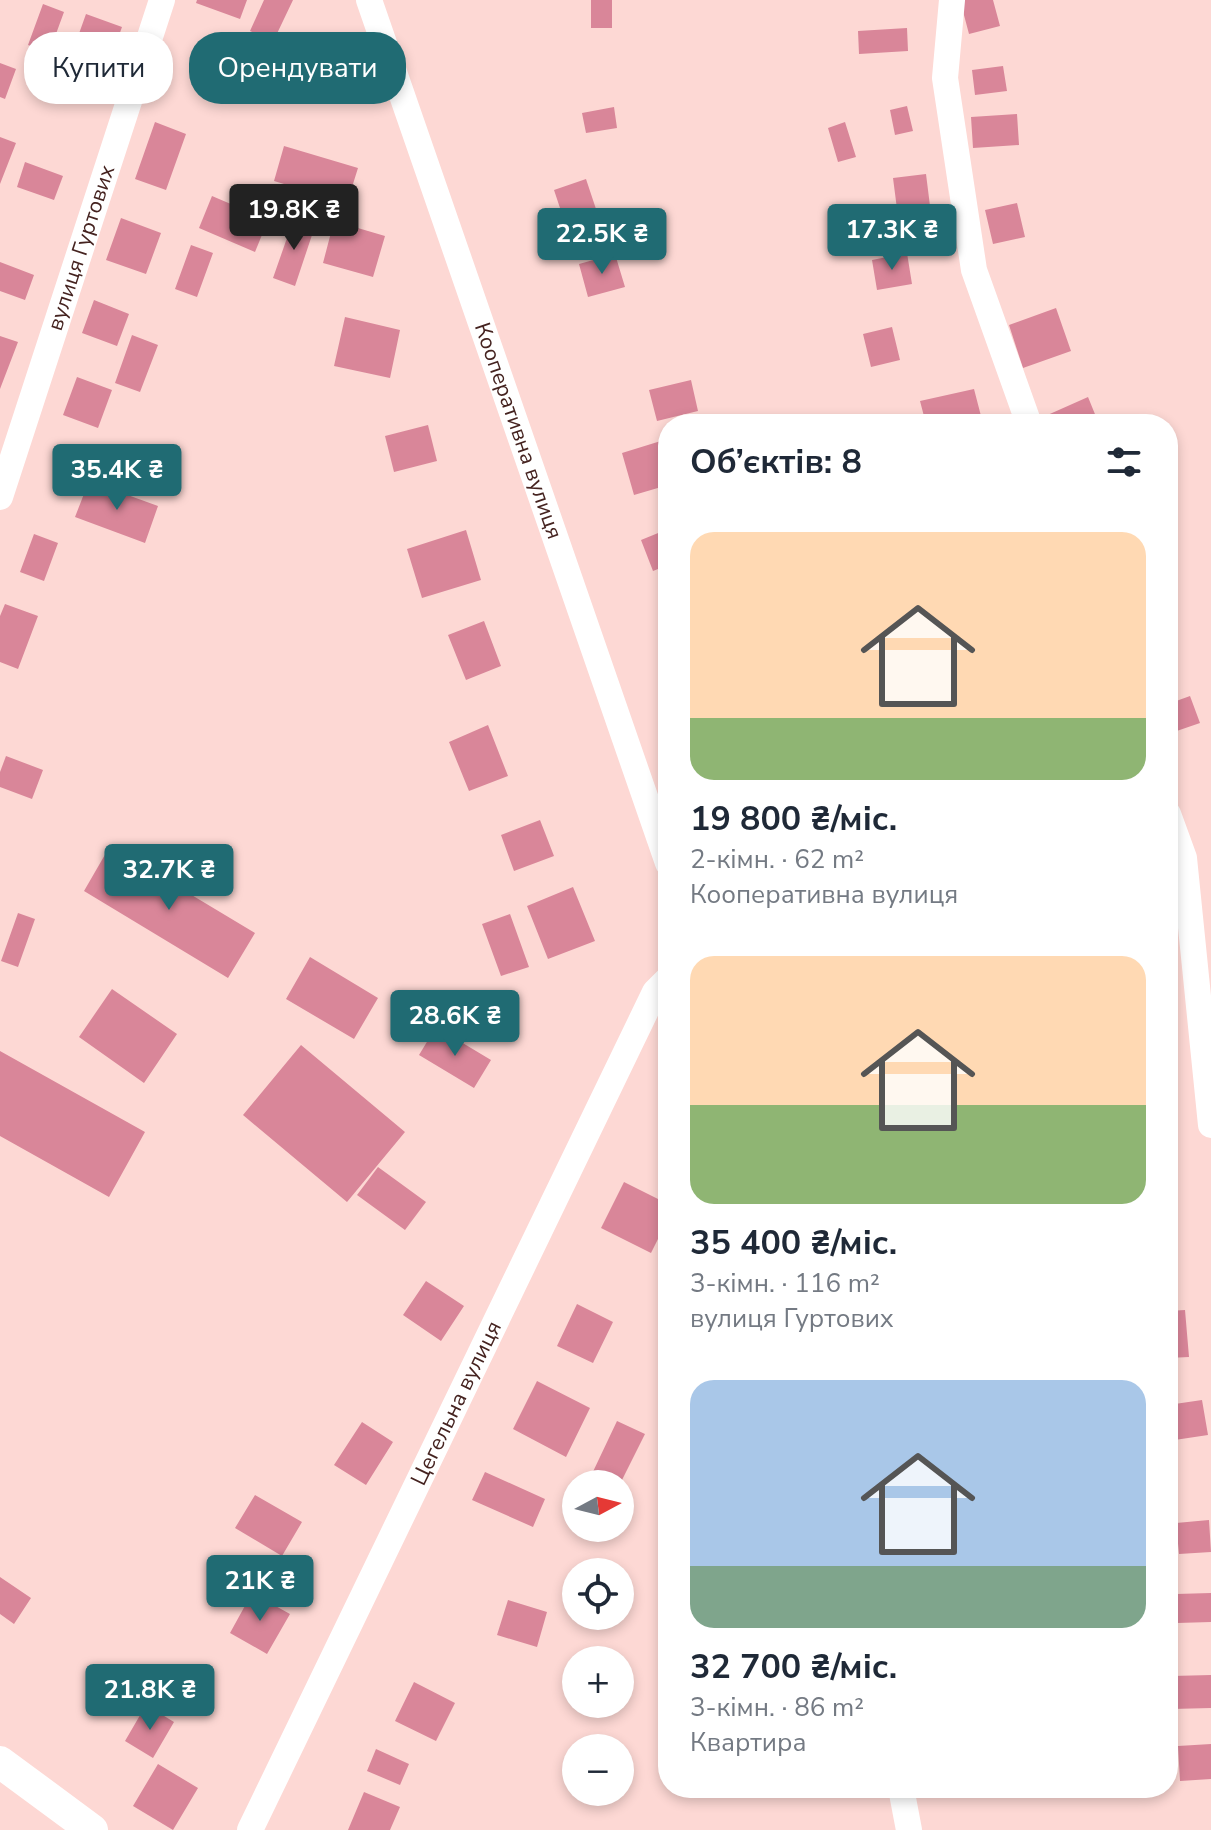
<!DOCTYPE html>
<html lang="uk">
<head>
<meta charset="utf-8">
<style>
	body { margin:0; font-family:"Nunito Sans",sans-serif; background:#f2f2f3; color:#1f2937; height:100vh; display:flex; flex-direction:column; font-size:30px; white-space:nowrap }
	* { box-sizing:border-box; margin:0 }
	p { font-size:26px; color:#747a83 }
	.icon { flex:none; width:44px; height:44px; fill:none; stroke:currentColor; stroke-width:2; stroke-linecap:round; stroke-linejoin:round }
	.map { position:relative; flex:1; overflow:hidden }
	.drawer { position:absolute; left:658px; top:414px; width:520px; height:1384px; display:flex; flex-direction:column; background:#fff; border-radius:32px; box-shadow:0 4px 12px #0003 }
	.drawer>* { flex:none }
	.banner { position:absolute; left:24px; top:32px; width:514px; height:72px; display:flex; gap:16px }
	.needle { width:52px; rotate:83deg }
	.controls { position:absolute; left:562px; top:1470px; display:grid; gap:16px }
	.controls a { display:grid; place-items:center; width:72px; height:72px; border-radius:50%; background:#fff; box-shadow:0 4px 12px #0003; font-size:40px }
	.price { position:absolute; translate:-50% -68px; padding:0 18px; border-radius:8px; background:#206b73; color:#fff; font-size:26px; line-height:52px; filter:drop-shadow(0 2px 4px #0008) }
	.price::after { content:''; position:absolute; left:50%; top:48px; width:24px; height:18px; margin-left:-12px; background:inherit; clip-path:polygon(0 0,100% 0,50% 100%) }
	.price.active { background:#222; color:#fff }
	ul { padding:0; list-style:none }
	li { display:grid; align-content:center; gap:16px; height:424px; padding:0 32px }
	li span { display:grid; place-items:center; height:248px; border-radius:24px; color:#555 }
	li>.icon { margin-inline-start:auto }
	span .icon { width:144px; height:144px; fill:#fffc; stroke-width:1 }
	li b { font-size:34px }
	h2 { display:flex; justify-content:space-between; align-items:center; height:96px; padding:0 32px; font-size:34px }
	.chip { padding:0 28px; border-radius:32px; background:#fff; box-shadow:0 4px 12px #0003; font-size:28px; line-height:72px }
	.chip.active { background:#206b73; color:#fff }
	.map>svg:first-child { display:block }
	.building { fill:#d98699 }
	.lines { fill:none; stroke-linecap:round; stroke-linejoin:round }
	.minor { stroke:#fff; stroke-width:26 }
	.tertiary { stroke:#fff; stroke-width:32 }
	.labels { text-anchor:middle; dominant-baseline:central; stroke-width:6; stroke-linejoin:round; paint-order:stroke }
	.street-label { font-size:22px; fill:#452320; stroke:#fdeae8 }
</style>
</head>
<body>
<div class="map">
<svg width="1211" height="1830" viewBox="0 0 1211 1830">
	<rect width="100%" height="100%" fill="#fdd8d4"/>
	<path class="building" d="M 197,0 L 247,0 L 240,19 L 196,3 Z
		M 264,0 L 293,0 L 273,42 L 250,31 Z
		M 591,0 L 612,0 L 612,28 L 591,28 Z
		M 960,0 L 993,0 L 1000,26 L 969,34 Z
		M 43,4 L 64,12 L 49,53 L 28,45 Z
		M 86,14 L 122,27 L 107,69 L 71,56 Z
		M 907,28 L 908,51 L 859,54 L 858,31 Z
		M 0,63 L 16,69 L 5,99 L 0,97 Z
		M 1003,66 L 1007,91 L 975,95 L 972,70 Z
		M 287,68 L 308,73 L 301,103 L 280,98 Z
		M 907,106 L 913,131 L 895,135 L 890,110 Z
		M 614,107 L 617,128 L 586,133 L 582,113 Z
		M 1017,114 L 1019,145 L 973,148 L 971,117 Z
		M 155,122 L 186,134 L 166,190 L 135,179 Z
		M 845,122 L 856,157 L 838,162 L 828,128 Z
		M 0,137 L 16,143 L 0,184 Z
		M 284,146 L 358,168 L 347,203 L 274,181 Z
		M 25,162 L 63,176 L 54,200 L 17,187 Z
		M 926,174 L 930,206 L 897,209 L 893,178 Z
		M 586,179 L 601,224 L 569,235 L 554,190 Z
		M 212,196 L 268,220 L 255,252 L 199,228 Z
		M 1017,203 L 1025,237 L 993,244 L 985,210 Z
		M 121,218 L 161,233 L 146,274 L 106,260 Z
		M 294,218 L 315,226 L 295,286 L 273,278 Z
		M 334,221 L 385,236 L 373,277 L 323,263 Z
		M 191,245 L 213,253 L 197,297 L 175,289 Z
		M 907,253 L 912,284 L 877,290 L 872,260 Z
		M 615,254 L 625,287 L 588,297 L 579,264 Z
		M 0,262 L 34,275 L 25,300 L 0,291 Z
		M 94,300 L 129,314 L 117,346 L 82,333 Z
		M 1056,308 L 1071,351 L 1023,368 L 1009,325 Z
		M 345,317 L 400,330 L 390,378 L 334,366 Z
		M 892,327 L 900,360 L 871,367 L 863,334 Z
		M 132,335 L 158,345 L 140,392 L 115,383 Z
		M 0,336 L 18,342 L 0,389 Z
		M 77,377 L 112,390 L 98,428 L 63,415 Z
		M 691,380 L 698,411 L 657,421 L 649,390 Z
		M 974,389 L 981,416 L 947,424 L 926,424 L 920,401 Z
		M 1088,397 L 1099,424 L 1047,424 L 1043,417 Z
		M 428,425 L 437,461 L 394,472 L 385,436 Z
		M 664,440 L 668,454 L 668,485 L 634,495 L 622,453 Z
		M 89,481 L 158,506 L 145,543 L 75,517 Z
		M 668,529 L 668,565 L 653,571 L 641,540 Z
		M 466,530 L 481,580 L 422,598 L 407,549 Z
		M 34,534 L 58,543 L 44,581 L 20,572 Z
		M 5,604 L 38,616 L 18,669 L 0,662 L 0,616 Z
		M 484,621 L 501,666 L 466,680 L 448,635 Z
		M 1190,696 L 1200,723 L 1168,734 L 1168,704 Z
		M 488,725 L 508,776 L 469,791 L 449,742 Z
		M 6,756 L 43,770 L 32,799 L 0,787 L 0,772 Z
		M 540,820 L 554,856 L 514,871 L 501,835 Z
		M 110,846 L 255,933 L 228,978 L 84,891 Z
		M 573,887 L 595,941 L 548,959 L 527,906 Z
		M 18,913 L 35,919 L 18,967 L 1,961 Z
		M 510,914 L 529,967 L 501,976 L 482,924 Z
		M 310,957 L 378,998 L 354,1039 L 286,999 Z
		M 112,989 L 177,1034 L 144,1083 L 79,1037 Z
		M 436,1027 L 491,1060 L 474,1088 L 419,1055 Z
		M 301,1045 L 405,1132 L 347,1202 L 243,1115 Z
		M 0,1051 L 145,1132 L 109,1197 L 0,1136 Z
		M 378,1167 L 426,1202 L 405,1230 L 357,1195 Z
		M 624,1182 L 668,1204 L 668,1219 L 651,1253 L 601,1228 Z
		M 426,1281 L 464,1306 L 441,1341 L 403,1315 Z
		M 577,1304 L 613,1322 L 593,1363 L 557,1346 Z
		M 1185,1310 L 1189,1357 L 1168,1358 L 1168,1311 Z
		M 537,1381 L 590,1408 L 566,1457 L 513,1429 Z
		M 1202,1400 L 1208,1435 L 1168,1441 L 1168,1405 Z
		M 617,1421 L 645,1434 L 620,1484 L 602,1484 L 590,1478 Z
		M 362,1422 L 393,1442 L 366,1485 L 334,1465 Z
		M 485,1472 L 545,1499 L 533,1527 L 472,1500 Z
		M 255,1495 L 302,1522 L 282,1556 L 235,1528 Z
		M 1209,1520 L 1211,1552 L 1179,1554 L 1176,1523 Z
		M 0,1577 L 31,1598 L 14,1624 L 0,1614 Z
		M 252,1593 L 290,1614 L 267,1654 L 230,1633 Z
		M 1211,1593 L 1211,1622 L 1177,1623 L 1176,1594 Z
		M 508,1600 L 547,1612 L 537,1647 L 497,1635 Z
		M 1211,1675 L 1211,1708 L 1172,1709 L 1172,1676 Z
		M 414,1682 L 455,1703 L 436,1741 L 395,1721 Z
		M 146,1705 L 174,1722 L 153,1758 L 125,1741 Z
		M 1211,1744 L 1211,1779 L 1180,1781 L 1178,1746 Z
		M 376,1749 L 409,1764 L 400,1785 L 367,1771 Z
		M 158,1764 L 198,1788 L 173,1830 L 133,1806 Z
		M 795,1788 L 838,1788 L 838,1791 L 797,1797 Z
		M 364,1792 L 400,1807 L 390,1830 L 348,1830 Z"/>
	<g class="lines">
		<g class="minor">
			<path id="s1" d="M 369,0 L 668,863"/>
			<path d="M 952,0 L 945,78 L 974,270 L 1029,424"/>
			<path id="s2" d="M 0,497 L 162,0"/>
			<path d="M 1168,814 L 1184,858 L 1211,1125"/>
			<path d="M 901,1788 L 909,1830"/>
			<path id="s3" d="M 250,1830 L 655,992 L 668,979"/>
		</g>
		<path class="tertiary" d="M 0,1762 L 92,1830"/>
	</g>
	<g class="labels">
		<g class="street-label">
			<text stroke="none"><textPath href="#s2" startOffset="262">вулиця Гуртових</textPath></text>
			<text stroke="none"><textPath href="#s1" startOffset="456">Кооперативна вулиця</textPath></text>
			<text stroke="none"><textPath href="#s3" startOffset="474">Цегельна вулиця</textPath></text>
		</g>
	</g>
</svg>
<div class="controls">
<a><svg class="needle" viewBox="-14 -14 28 28"><path d="M0-13l5 13h-10z" fill="#e53935"/><path d="M0 13l5-13h-10z" fill="#747a83"/></svg></a>
<a><svg class="icon" aria-label="locate" viewBox="0 0 24 24"><circle cx="12" cy="12" r="6"/><path d="M12 2v4M12 18v4M2 12h4M18 12h4"/></svg></a>
<a>+</a>
<a>−</a>
</div>
<b class="price active" style="left:294px;top:252px">19.8K ₴</b>
<b class="price" style="left:892px;top:272px">17.3K ₴</b>
<b class="price" style="left:602px;top:276px">22.5K ₴</b>
<b class="price" style="left:117px;top:512px">35.4K ₴</b>
<b class="price" style="left:169px;top:912px">32.7K ₴</b>
<b class="price" style="left:455px;top:1058px">28.6K ₴</b>
<b class="price" style="left:260px;top:1623px">21K ₴</b>
<b class="price" style="left:150px;top:1732px">21.8K ₴</b>
<div class="banner">
<a class="chip">Купити</a>
<a class="chip active">Орендувати</a>
</div>
<section class="drawer">
<h2>Об’єктів: 8<svg class="icon" aria-label="filters" viewBox="0 0 24 24"><path d="M4 7h16M4 17h16"/><circle cx="9" cy="7" r="2"/><circle cx="15" cy="17" r="2"/></svg></h2>
<ul>
<li><span style="background:linear-gradient(#ffd9b3 75%,#8fb573 0)"><svg class="icon" aria-label="home" viewBox="0 0 24 24"><path d="M3 11l9-7 9 7M6 9v11h12V9"/></svg></span><div><b>19 800 ₴/міс.</b><p>2-кімн. · 62 m²</p><p>Кооперативна вулиця</p></div></li>
<li><span style="background:linear-gradient(#ffd9b3 60%,#8fb573 0)"><svg class="icon" aria-label="home" viewBox="0 0 24 24"><path d="M3 11l9-7 9 7M6 9v11h12V9"/></svg></span><div><b>35 400 ₴/міс.</b><p>3-кімн. · 116 m²</p><p>вулиця Гуртових</p></div></li>
<li><span style="background:linear-gradient(#a9c7e8 75%,#7fa58c 0)"><svg class="icon" aria-label="home" viewBox="0 0 24 24"><path d="M3 11l9-7 9 7M6 9v11h12V9"/></svg></span><div><b>32 700 ₴/міс.</b><p>3-кімн. · 86 m²</p><p>Квартира</p></div></li>
</ul>
</section>
</div>
</body>
</html>
